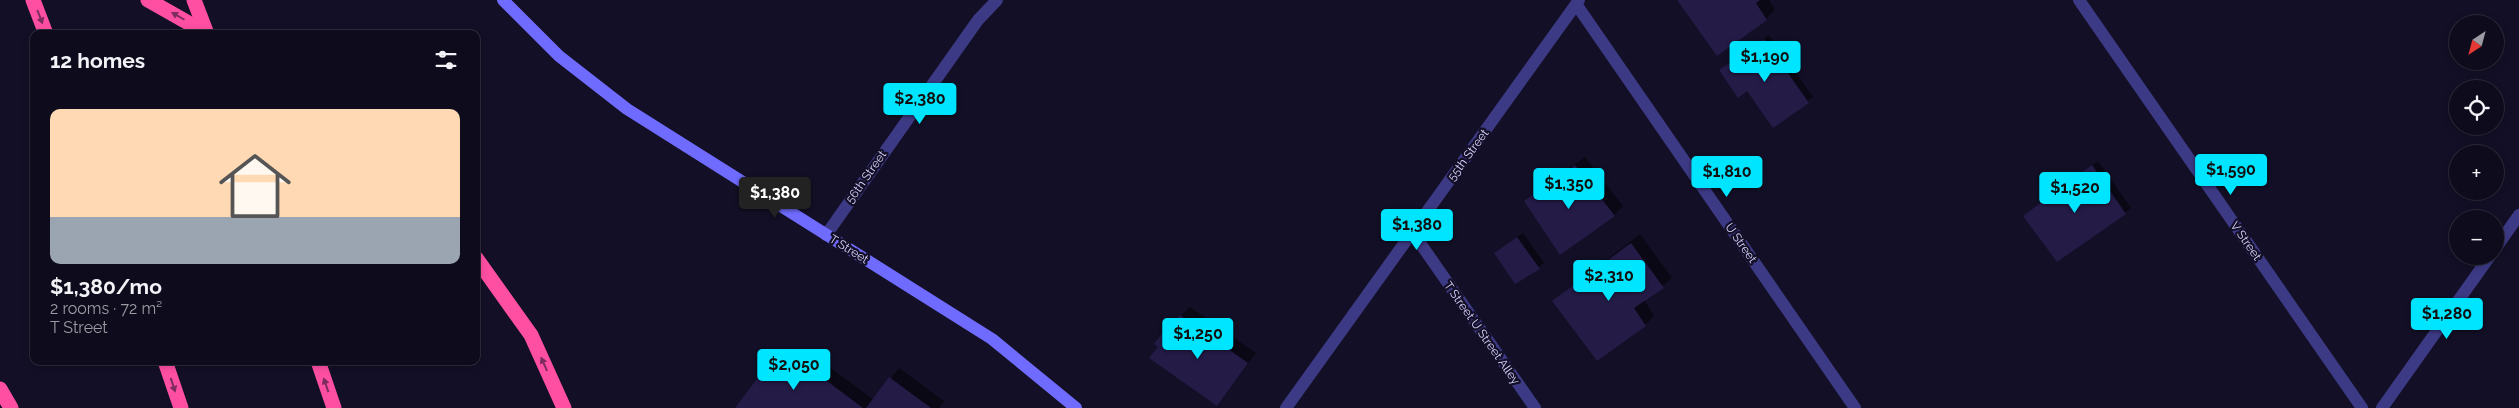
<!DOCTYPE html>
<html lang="en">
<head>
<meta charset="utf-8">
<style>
	body { margin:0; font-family:Raleway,sans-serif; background:#171425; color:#f1f3f6; height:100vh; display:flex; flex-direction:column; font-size:19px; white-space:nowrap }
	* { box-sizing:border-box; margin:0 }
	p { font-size:16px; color:#9b9ba3 }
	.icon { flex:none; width:28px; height:28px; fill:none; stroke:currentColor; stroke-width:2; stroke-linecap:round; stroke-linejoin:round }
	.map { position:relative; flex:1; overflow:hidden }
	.drawer { position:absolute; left:30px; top:30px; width:450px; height:335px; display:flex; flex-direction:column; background:#0e0b1c; border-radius:10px; box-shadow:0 2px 8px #0003,0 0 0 1px #2e2b3b }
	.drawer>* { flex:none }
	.needle { width:32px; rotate:216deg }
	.fabs { position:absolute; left:2449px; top:15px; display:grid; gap:10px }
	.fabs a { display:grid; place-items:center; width:55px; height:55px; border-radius:50%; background:#0e0b1c; box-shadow:0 2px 8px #0003,0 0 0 1px #2e2b3b; font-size:25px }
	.price { position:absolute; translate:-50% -42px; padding:0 11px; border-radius:5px; background:#00e5ff; color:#111; font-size:16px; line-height:32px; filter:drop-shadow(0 1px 2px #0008) }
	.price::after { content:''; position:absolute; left:50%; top:30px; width:15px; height:11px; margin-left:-8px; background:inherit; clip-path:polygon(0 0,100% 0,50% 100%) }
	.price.current { background:#222; color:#fff }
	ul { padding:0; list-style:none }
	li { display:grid; align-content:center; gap:10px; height:265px; padding:0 20px }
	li+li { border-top:1px solid #2e2b3b }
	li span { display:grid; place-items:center; height:155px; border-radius:10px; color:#555 }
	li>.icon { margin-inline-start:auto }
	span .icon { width:90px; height:90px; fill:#fffc; stroke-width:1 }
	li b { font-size:21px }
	h2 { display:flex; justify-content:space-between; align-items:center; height:60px; padding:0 20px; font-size:21px }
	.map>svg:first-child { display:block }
	.shadow { fill:#0007 }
	.building { fill:#241b47 }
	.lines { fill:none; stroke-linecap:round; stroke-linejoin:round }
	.lane { stroke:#3d3a85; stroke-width:12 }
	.street { stroke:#3d3a85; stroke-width:12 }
	.secondary { stroke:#6f6bff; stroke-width:12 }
	.highway { stroke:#ff4fa3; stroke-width:15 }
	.highway-bridge { stroke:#ff4fa3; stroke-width:15 }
	.oneway { fill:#7d2c5e }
	.labels { text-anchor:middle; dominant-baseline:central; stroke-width:4.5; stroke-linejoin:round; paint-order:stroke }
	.street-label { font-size:12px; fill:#d9d4ff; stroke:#130f26 }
</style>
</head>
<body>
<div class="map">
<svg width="2519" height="408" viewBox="0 0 2519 408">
	<rect width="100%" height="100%" fill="#130f26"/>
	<path class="shadow" d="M 1679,0 L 1769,0 L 1775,10 L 1766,19 Z
		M 1769,35 L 1813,97 L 1773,126 L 1747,90 L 1726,65 Z
		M 1585,157 L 1623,206 L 1614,215 L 1525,201 L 1535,192 Z
		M 2098,161 L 2131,208 L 2057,261 L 2024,216 Z
		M 1523,233 L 1544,263 L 1515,283 L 1495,253 Z
		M 1640,234 L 1672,278 L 1644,300 L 1654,316 L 1645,325 L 1554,301 Z
		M 1190,307 L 1256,353 L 1217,404 L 1160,347 L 1167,328 Z
		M 791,352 L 808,364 L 817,358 L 874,400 L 899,368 L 944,401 L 939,408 L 737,408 L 770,363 L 779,354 L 785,358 Z"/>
	<path class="building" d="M 1677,0 L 1760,0 L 1756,3 L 1767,20 L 1717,56 Z
		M 1764,39 L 1809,103 L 1773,128 L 1747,91 L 1738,98 L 1719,70 Z
		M 1575,165 L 1615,216 L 1560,255 L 1524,201 Z
		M 2092,165 L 2126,214 L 2057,262 L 2023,216 Z
		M 1517,237 L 1540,269 L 1515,284 L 1494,253 Z
		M 1631,243 L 1664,288 L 1634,308 L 1646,326 L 1597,361 L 1552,301 Z
		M 1180,315 L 1248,363 L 1217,406 L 1149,358 L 1158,347 L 1154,344 L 1166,328 L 1170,329 Z
		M 781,360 L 798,373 L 801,370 L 803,372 L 807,366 L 863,408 L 735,408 L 769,363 L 776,367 Z
		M 889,377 L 931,408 L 866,408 Z"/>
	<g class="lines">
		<path class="lane" d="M 1413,233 L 1535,408"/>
		<path class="street" d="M 2079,0 L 2362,408
			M 1576,4 L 1855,408
			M 826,235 L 978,20 L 997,0
			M 2495,249 L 2519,215
			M 1286,408 L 1579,0
			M 2382,408 L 2490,256"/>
		<path class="secondary" d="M 503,0 L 559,56 L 627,109 L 992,339 L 1076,408"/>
		<path class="highway" d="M 33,0 L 46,34
			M 194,0 L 207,34
			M 476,258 L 531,335 L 564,408
			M 165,361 L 181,408
			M 318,361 L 334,408
			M 0,389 L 11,408"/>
		<path class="highway-bridge" d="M 148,0 L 208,34"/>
	</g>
	<defs><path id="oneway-solid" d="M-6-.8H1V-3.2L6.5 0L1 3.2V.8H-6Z" transform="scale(1.25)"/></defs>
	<g class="oneway">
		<use href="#oneway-solid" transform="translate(178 16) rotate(-150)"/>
		<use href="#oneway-solid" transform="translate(40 17) rotate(69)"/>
		<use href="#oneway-solid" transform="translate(544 364) rotate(-114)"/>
		<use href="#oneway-solid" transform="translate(173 385) rotate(72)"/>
		<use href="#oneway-solid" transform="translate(326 385) rotate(-109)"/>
	</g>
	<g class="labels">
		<g class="street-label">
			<text transform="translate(1468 155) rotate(-54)">55th Street</text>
			<text transform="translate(866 177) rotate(-55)">56th Street</text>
			<text transform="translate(2246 241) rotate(55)">V Street</text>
			<text transform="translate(1741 243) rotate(55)">U Street</text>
			<text transform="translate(849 249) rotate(32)">T Street</text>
			<text transform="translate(1482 333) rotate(55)">T Street U Street Alley</text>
		</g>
	</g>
</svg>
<div class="fabs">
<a><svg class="needle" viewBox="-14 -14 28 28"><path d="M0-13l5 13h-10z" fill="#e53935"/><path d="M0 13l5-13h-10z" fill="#9b9ba3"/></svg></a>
<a><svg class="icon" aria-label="locate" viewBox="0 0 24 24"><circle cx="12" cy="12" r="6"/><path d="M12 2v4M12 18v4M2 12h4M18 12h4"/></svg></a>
<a>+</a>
<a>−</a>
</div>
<b class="price" style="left:1765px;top:83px">$1,190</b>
<b class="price" style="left:920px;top:125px">$2,380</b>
<b class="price" style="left:2231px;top:196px">$1,590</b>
<b class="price" style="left:1727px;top:198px">$1,810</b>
<b class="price" style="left:1569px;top:210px">$1,350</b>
<b class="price" style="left:2075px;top:214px">$1,520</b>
<b class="price current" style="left:775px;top:219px">$1,380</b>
<b class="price" style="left:1417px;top:251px">$1,380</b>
<b class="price" style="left:1609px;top:302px">$2,310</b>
<b class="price" style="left:2447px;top:340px">$1,280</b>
<b class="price" style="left:1198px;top:360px">$1,250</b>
<b class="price" style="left:794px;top:391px">$2,050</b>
<section class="drawer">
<h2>12 homes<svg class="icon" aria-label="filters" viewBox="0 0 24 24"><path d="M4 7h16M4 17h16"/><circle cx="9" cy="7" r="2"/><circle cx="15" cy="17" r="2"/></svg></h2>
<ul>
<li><span style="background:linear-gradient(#ffd9b3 70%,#9aa5b1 0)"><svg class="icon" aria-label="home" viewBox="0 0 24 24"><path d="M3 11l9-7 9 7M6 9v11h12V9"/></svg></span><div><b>$1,380/mo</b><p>2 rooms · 72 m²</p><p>T Street</p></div></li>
</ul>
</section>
</div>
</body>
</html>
